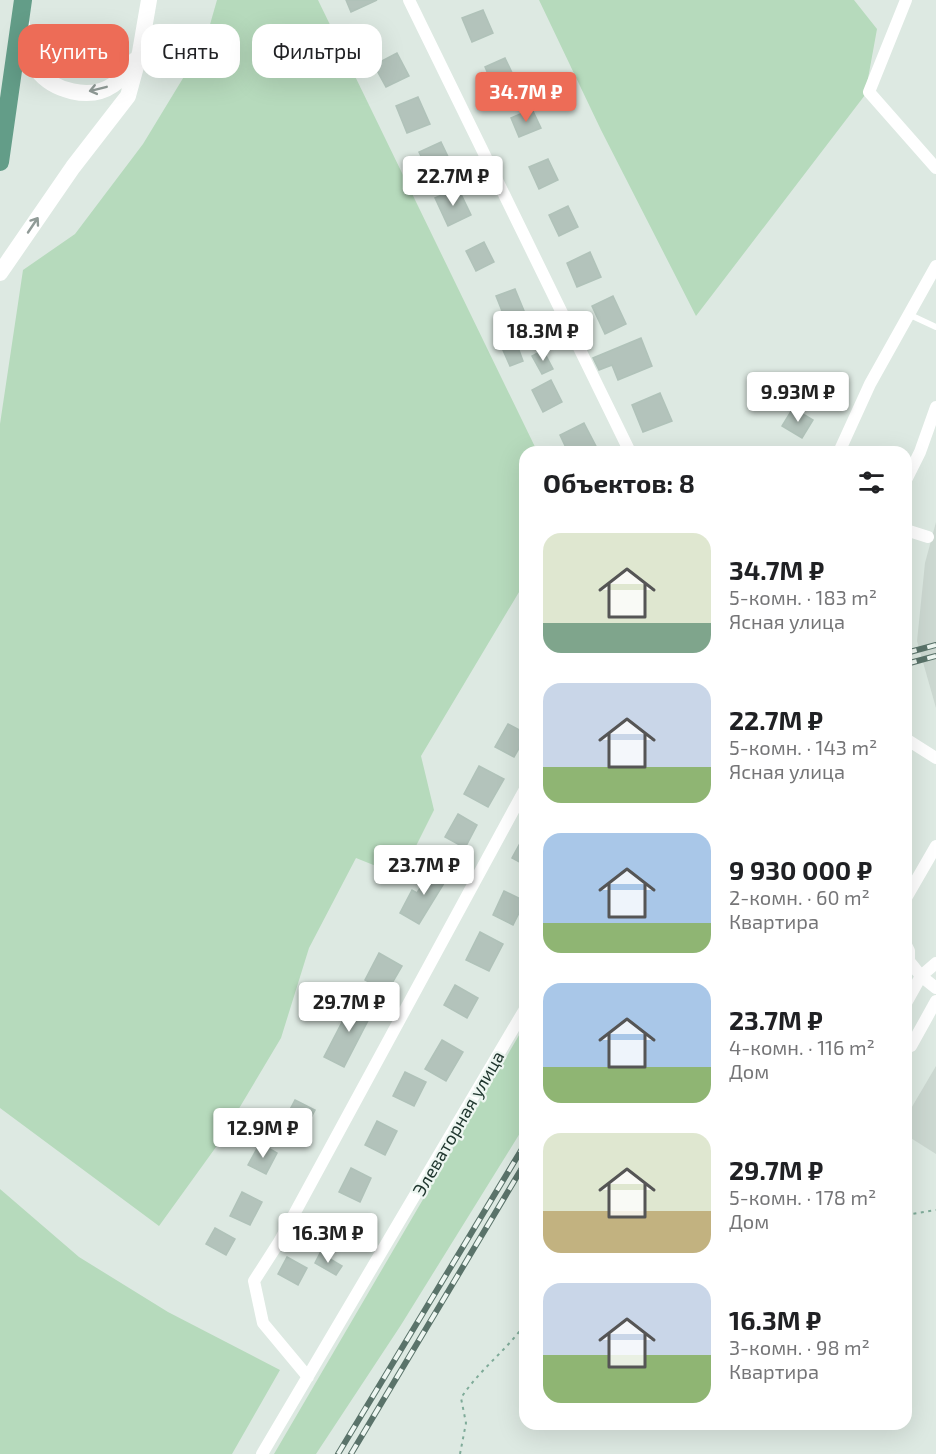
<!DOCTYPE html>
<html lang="ru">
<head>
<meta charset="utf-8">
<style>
	body { margin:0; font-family:"Exo 2",sans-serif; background:#f2f2f2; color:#202124; height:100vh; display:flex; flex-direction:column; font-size:22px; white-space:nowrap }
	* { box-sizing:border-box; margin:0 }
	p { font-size:20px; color:#757577 }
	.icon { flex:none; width:33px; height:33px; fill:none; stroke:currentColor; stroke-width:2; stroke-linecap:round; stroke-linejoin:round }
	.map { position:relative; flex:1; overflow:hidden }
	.side { position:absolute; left:519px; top:446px; width:393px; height:984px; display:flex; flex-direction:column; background:#fff; border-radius:18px; box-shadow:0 6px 24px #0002 }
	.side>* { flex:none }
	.guide { position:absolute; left:18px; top:24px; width:411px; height:54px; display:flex; gap:12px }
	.price { position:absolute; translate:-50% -51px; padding:0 14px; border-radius:6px; background:#fff; color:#222; font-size:20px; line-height:39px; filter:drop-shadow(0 2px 3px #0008) }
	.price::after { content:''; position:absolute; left:50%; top:36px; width:18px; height:14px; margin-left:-9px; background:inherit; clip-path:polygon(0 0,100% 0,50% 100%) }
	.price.selected { background:#ed6c57; color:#fff }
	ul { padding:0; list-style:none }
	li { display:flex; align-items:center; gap:18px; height:150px; padding:0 24px }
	li span { display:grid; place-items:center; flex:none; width:168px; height:120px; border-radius:18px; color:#555 }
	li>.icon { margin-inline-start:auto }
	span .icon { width:72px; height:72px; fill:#fffc; stroke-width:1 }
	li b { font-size:26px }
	h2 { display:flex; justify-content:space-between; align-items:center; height:72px; padding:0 24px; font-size:26px }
	.pill { padding:0 21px; border-radius:18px; background:#fff; box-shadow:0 6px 24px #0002; font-size:21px; line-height:54px }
	.pill.selected { background:#ed6c57; color:#fff }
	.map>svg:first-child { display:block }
	.built { fill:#ccd8d1 }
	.green { fill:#b6dabc }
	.building { fill:#b3c3bb; stroke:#b0c2b9; stroke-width:1.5 }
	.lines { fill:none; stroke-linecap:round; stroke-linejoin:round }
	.path { stroke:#7fab99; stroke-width:2; stroke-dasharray:3 4.5; stroke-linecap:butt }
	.lane { stroke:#fff; stroke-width:6 }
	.street { stroke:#fff; stroke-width:12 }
	.secondary { stroke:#fff; stroke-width:16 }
	.primary { stroke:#639d88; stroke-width:18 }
	.rail-casing { stroke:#5a736a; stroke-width:6 }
	.rail { stroke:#edf6f1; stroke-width:4; stroke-dasharray:11; stroke-linecap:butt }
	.oneway { stroke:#909b97 }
	.labels { text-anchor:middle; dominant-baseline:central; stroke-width:4.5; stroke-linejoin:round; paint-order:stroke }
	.street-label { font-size:18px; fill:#20372f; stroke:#edf6f1 }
</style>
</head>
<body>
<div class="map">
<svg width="936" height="1454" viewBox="0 0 936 1454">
	<rect width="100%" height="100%" fill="#dde9e2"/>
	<path class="built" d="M 936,522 L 936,708 L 917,641 L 925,563 Z
		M 936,1066 L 936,1154 L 906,1135 L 906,1117 Z"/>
	<path class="green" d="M 217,0 L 318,0 L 537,451 L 525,452 L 525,582 L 421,756 L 434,810 L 401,876 L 356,858 L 309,948 L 281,1038 L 216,1147 L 159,1226 L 0,1108 L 0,424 L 23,270 L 75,234 L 143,144 L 205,42 Z
		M 539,0 L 854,0 L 877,29 L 865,95 L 696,316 L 601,130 Z
		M 525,1025 L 525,1125 L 401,1325 L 316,1454 L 274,1454 Z
		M 0,1189 L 79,1257 L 168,1312 L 280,1370 L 232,1454 L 0,1454 Z"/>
	<path class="building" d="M 346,0 L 377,0 L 351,12 Z
		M 483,10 L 493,33 L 472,42 L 462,18 Z
		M 397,53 L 409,76 L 386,87 L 374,65 Z
		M 505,58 L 516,81 L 495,90 L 485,67 Z
		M 418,97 L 430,124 L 407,133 L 396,106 Z
		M 532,109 L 541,128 L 519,137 L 511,118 Z
		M 441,142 L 451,163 L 430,174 L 419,152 Z
		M 548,159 L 558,180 L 539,189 L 529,167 Z
		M 458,188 L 471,215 L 448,226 L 435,198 Z
		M 568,206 L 578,227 L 559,236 L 549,215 Z
		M 484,242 L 494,262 L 476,271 L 466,251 Z
		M 590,252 L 601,277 L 577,287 L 567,263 Z
		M 515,289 L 527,318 L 508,326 L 496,296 Z
		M 613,296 L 626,324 L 605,334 L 592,306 Z
		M 641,338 L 652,366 L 618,380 L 612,365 L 599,370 L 593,358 Z
		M 516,342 L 523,361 L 510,366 L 502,348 Z
		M 543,350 L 553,369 L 542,374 L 532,356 Z
		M 551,380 L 562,402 L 543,412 L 532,390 Z
		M 660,393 L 672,421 L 643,432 L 632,405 Z
		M 793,408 L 813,420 L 802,438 L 782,426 Z
		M 584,423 L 599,452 L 568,452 L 560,435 Z
		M 508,724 L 525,733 L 525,738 L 514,757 L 495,747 Z
		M 479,766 L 504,779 L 488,807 L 464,794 Z
		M 458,814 L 477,825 L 465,848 L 445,837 Z
		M 525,834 L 525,865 L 512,858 Z
		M 433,866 L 449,875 L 419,924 L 400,913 L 412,890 L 417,893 Z
		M 504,891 L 525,901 L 513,925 L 493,915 Z
		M 480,932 L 503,944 L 489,971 L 466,960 Z
		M 379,953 L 402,966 L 387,992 L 365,980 Z
		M 455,985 L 478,998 L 467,1018 L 444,1005 Z
		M 354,999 L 374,1009 L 344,1067 L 324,1057 Z
		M 442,1040 L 463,1052 L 446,1081 L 425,1069 Z
		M 405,1072 L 426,1082 L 414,1106 L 393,1096 Z
		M 295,1100 L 315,1110 L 303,1133 L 283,1123 Z
		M 377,1121 L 397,1131 L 385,1155 L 365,1145 Z
		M 260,1143 L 277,1153 L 266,1174 L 248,1165 Z
		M 351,1168 L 371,1178 L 360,1202 L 339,1192 Z
		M 242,1192 L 262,1202 L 250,1225 L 230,1216 Z
		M 215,1228 L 235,1239 L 226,1255 L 206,1244 Z
		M 320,1253 L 342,1266 L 336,1275 L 315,1263 Z
		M 287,1257 L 307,1268 L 298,1285 L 278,1274 Z"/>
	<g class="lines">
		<path class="path" d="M 906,1215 L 936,1210
			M 460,1454 L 466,1423 L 461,1398 C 479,1370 506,1351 525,1324"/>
		<path class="lane" d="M 908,314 L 936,327"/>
		<path class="street" d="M 409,0 L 630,452
			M 906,0 L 869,92 L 936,168
			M 839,452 L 870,384 L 936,266
			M 906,480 L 920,452 L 936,407
			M 906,530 L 928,537
			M 906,739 L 936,758
			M 906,898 L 936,846
			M 906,945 L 909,951 L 909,961 L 921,976 L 936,988
			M 906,1003 L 921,976 L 936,963
			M 911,1046 L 936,1001
			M 308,1377 L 263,1323 L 254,1281 L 279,1242 L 525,789
			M 262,1454 L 525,1009"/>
		<path class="secondary" d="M 21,21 C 25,37 27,56 37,70 C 53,91 90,101 113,85 C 122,79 129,69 135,60
			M 0,273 L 73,167 L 128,96 L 140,52 L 149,0"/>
		<path class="primary" d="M 0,162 L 23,0"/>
		<defs>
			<path id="rail" d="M 906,653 L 936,645
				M 906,664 L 936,656
				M 338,1454 L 525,1144
				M 351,1454 L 525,1163"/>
		</defs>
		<use href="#rail" class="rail-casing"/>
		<use href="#rail" class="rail"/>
	</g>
	<defs><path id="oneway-shaft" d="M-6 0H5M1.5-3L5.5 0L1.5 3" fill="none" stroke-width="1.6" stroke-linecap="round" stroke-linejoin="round" transform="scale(1.5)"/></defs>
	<g class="oneway">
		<use href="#oneway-shaft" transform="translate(98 89) rotate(166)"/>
		<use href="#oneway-shaft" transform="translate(33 225) rotate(-56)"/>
	</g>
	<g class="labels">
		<g class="street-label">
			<text transform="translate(458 1123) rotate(-60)">Элеваторная улица</text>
		</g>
	</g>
</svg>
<b class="price selected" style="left:526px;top:123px">34.7M ₽</b>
<b class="price" style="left:453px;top:207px">22.7M ₽</b>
<b class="price" style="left:543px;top:362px">18.3M ₽</b>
<b class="price" style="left:798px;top:423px">9.93M ₽</b>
<b class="price" style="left:424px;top:896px">23.7M ₽</b>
<b class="price" style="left:349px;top:1033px">29.7M ₽</b>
<b class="price" style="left:263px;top:1159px">12.9M ₽</b>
<b class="price" style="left:328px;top:1264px">16.3M ₽</b>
<div class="guide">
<a class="pill selected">Купить</a>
<a class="pill">Снять</a>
<a class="pill">Фильтры</a>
</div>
<section class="side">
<h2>Объектов: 8<svg class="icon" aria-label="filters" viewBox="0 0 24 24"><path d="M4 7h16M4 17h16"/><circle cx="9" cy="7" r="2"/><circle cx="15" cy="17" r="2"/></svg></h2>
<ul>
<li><span style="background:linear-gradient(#dfe7d0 75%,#7fa58c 0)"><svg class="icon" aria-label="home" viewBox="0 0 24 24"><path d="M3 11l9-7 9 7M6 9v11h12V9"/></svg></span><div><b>34.7M ₽</b><p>5-комн. · 183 m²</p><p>Ясная улица</p></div></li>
<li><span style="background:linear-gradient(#c9d6e8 70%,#8fb573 0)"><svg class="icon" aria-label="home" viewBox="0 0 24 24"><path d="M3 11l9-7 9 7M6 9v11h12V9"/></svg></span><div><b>22.7M ₽</b><p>5-комн. · 143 m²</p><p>Ясная улица</p></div></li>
<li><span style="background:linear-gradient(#a9c7e8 75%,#8fb573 0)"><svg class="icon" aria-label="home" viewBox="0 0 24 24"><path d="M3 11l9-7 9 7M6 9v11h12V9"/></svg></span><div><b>9 930 000 ₽</b><p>2-комн. · 60 m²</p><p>Квартира</p></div></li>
<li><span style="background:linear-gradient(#a9c7e8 70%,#8fb573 0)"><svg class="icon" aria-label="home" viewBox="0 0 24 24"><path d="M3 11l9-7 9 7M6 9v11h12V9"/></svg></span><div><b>23.7M ₽</b><p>4-комн. · 116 m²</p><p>Дом</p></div></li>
<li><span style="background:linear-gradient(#dfe7d0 65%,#c2b280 0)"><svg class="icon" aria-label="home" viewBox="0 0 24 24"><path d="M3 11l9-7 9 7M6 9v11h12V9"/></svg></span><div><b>29.7M ₽</b><p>5-комн. · 178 m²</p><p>Дом</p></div></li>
<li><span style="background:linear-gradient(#c9d6e8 60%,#8fb573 0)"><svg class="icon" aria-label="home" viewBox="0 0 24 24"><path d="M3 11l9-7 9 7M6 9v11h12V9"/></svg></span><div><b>16.3M ₽</b><p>3-комн. · 98 m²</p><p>Квартира</p></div></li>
</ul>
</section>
</div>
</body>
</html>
